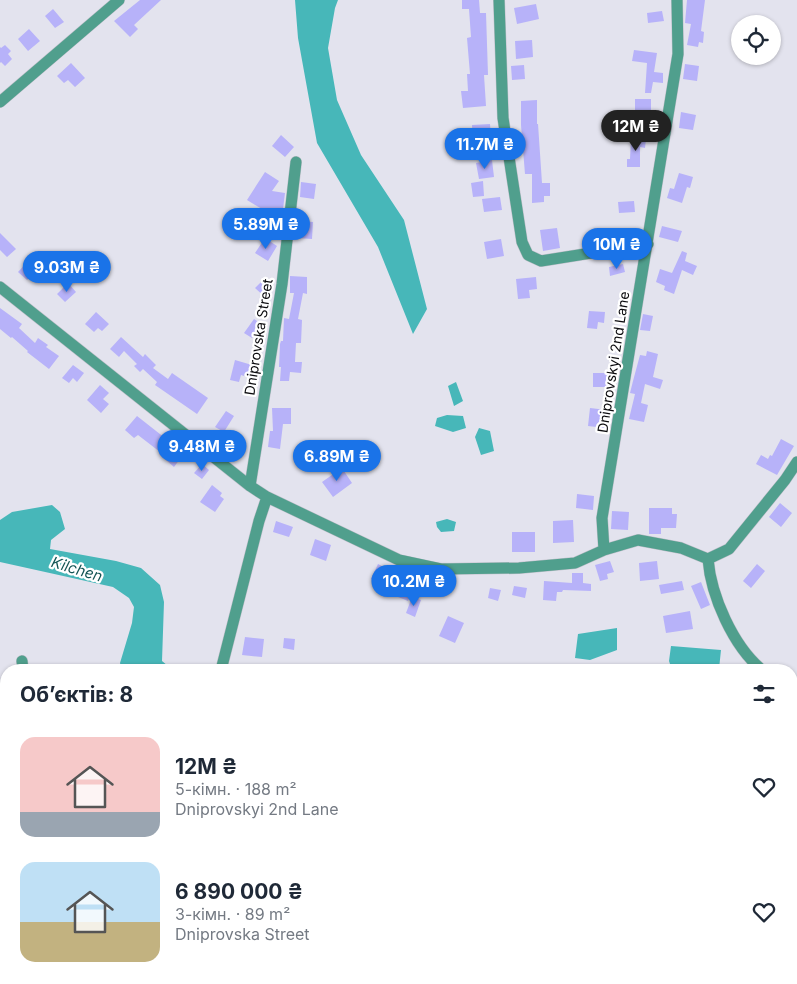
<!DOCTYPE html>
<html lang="uk">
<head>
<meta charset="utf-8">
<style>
	body { margin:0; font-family:Inter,sans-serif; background:#f6f6f7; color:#1f2937; height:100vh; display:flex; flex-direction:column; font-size:19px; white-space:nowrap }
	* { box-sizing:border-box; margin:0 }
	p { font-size:16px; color:#747a83 }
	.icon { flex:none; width:28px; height:28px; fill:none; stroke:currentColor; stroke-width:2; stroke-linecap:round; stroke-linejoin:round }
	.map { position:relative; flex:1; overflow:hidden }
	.side { position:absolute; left:0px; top:664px; width:798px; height:321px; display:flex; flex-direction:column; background:#fff; border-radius:20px 20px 0 0; box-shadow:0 1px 4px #0004 }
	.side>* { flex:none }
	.fabs { position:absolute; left:731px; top:15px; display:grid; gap:10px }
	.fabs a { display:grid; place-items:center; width:50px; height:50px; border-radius:50%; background:#fff; box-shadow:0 1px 4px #0004; font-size:25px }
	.price { position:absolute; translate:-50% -42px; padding:0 11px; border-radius:18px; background:#1a73e8; color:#fff; font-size:16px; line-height:32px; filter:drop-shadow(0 1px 2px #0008) }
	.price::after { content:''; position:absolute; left:50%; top:30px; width:15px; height:11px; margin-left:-8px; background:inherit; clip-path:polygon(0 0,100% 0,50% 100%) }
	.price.on { background:#222; color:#fff }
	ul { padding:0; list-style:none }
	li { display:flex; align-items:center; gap:15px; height:125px; padding:0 20px }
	li span { display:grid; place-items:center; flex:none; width:140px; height:100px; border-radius:15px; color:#555 }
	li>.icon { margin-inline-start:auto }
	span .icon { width:60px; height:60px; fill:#fffc; stroke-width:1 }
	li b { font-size:21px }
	h2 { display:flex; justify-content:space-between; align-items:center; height:60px; padding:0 20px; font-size:21px }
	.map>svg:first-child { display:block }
	.water { fill:#47b7b9 }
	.building { fill:#b7b2f9 }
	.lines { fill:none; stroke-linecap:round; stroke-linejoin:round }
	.street-casing { stroke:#c0c0ca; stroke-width:12 }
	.street { stroke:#509f8d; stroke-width:11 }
	.labels { text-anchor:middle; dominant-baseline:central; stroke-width:4.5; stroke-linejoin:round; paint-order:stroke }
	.street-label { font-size:14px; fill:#0b0b0e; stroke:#fff }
	.water-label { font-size:15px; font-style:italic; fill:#135454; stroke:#fff }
</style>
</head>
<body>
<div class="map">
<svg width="797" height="984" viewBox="0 0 797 984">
	<rect width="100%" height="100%" fill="#e3e3ee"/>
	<path class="water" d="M 295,0 L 338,0 L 335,8 L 328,48 L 337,100 L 361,155 L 404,220 L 427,309 L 413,334 L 378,247 L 317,143 L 298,38 Z
		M 456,382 L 463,401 L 454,406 L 448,386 Z
		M 447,415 L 463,416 L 466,428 L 453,432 L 435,426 L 437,418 Z
		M 479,428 L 490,431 L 494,451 L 481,455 L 475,437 Z
		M 52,505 L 60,512 L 65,529 L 51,540 L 50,549 L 116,561 L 141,568 L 160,585 L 164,602 L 162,661 L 168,666 L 168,670 L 122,670 L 120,663 L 132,623 L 134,607 L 129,598 L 113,587 L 0,562 L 0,520 L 12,512 Z
		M 447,519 L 456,522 L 454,531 L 441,532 L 437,527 L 436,522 Z
		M 617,628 L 617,650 L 590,660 L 575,658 L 578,634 Z
		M 671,646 L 721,650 L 719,669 L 672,670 L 669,661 Z"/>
	<path class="building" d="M 140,0 L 161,0 L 134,25 L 138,29 L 130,37 L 114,21 Z
		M 462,0 L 479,0 L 480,13 L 486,13 L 488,75 L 484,75 L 486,106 L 463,108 L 461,91 L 468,91 L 467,74 L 470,74 L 467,38 L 471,37 L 469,9 L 462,9 Z
		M 687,0 L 705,0 L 701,31 L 704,32 L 703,43 L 699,42 L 698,47 L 687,45 L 691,24 L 685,23 Z
		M 536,4 L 539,19 L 517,24 L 514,8 Z
		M 53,9 L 64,22 L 55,28 L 45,16 Z
		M 662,11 L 664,21 L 648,23 L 647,13 Z
		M 29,29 L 40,41 L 28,51 L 18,39 Z
		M 532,40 L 533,57 L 516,59 L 515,41 Z
		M 5,45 L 11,51 L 8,54 L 12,59 L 5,66 L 1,62 L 0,63 L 0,47 L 1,48 Z
		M 634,50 L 657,53 L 654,72 L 663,73 L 663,83 L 653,82 L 651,93 L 645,93 L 647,63 L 632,61 Z
		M 71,63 L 85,78 L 75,87 L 68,80 L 64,83 L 57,76 Z
		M 685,64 L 699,66 L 697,81 L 683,79 Z
		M 524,65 L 525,79 L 512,80 L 511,66 Z
		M 635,99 L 651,99 L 651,112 L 635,112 Z
		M 537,100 L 537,124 L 538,124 L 542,183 L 550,183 L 550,196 L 544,196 L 544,202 L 532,203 L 532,174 L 525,174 L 521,125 L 521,101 Z
		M 681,112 L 696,115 L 693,130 L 679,128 Z
		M 490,124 L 491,136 L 484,137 L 484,142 L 473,143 L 472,125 Z
		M 281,135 L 294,147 L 285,157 L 272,146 Z
		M 631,138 L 646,139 L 645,148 L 640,147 L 640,167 L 627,167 L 627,159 L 630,159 Z
		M 492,160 L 494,177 L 479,179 L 476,163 Z
		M 265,172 L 279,181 L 272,191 L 285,193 L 283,209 L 282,208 L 270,227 L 275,230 L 271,237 L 255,227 L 264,213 L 261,211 L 262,209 L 247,200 Z
		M 679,173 L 693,177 L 690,188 L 687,187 L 682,203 L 667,198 L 670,188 L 674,189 Z
		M 483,181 L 484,196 L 473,197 L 471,183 Z
		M 301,182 L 316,184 L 314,199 L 300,197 Z
		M 500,197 L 502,210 L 484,212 L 482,199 Z
		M 634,201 L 635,212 L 619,213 L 618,202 Z
		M 298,221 L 313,222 L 312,239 L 297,238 Z
		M 662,226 L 682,231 L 678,242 L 659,237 Z
		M 557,228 L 560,248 L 543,251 L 540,230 Z
		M 0,233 L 16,249 L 7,257 L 0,250 Z
		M 265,238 L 277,246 L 268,261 L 255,253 Z
		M 501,239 L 504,256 L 487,259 L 484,242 Z
		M 682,251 L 687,253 L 685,261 L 697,266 L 693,275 L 682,270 L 674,294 L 664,290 L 665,286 L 656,282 L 660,269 L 672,273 Z
		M 32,257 L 44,269 L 37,276 L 34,273 L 27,280 L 18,272 Z
		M 623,264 L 625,272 L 610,276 L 609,267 Z
		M 290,276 L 307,277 L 307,294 L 303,293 L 298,319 L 302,320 L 301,343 L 296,343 L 295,362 L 302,362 L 301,373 L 290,372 L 289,381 L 280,381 L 281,367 L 279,367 L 280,344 L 281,341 L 283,341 L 284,318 L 289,319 L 294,293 L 290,293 Z
		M 536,277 L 537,289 L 529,290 L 530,298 L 518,299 L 516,279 Z
		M 264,279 L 274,288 L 266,298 L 255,288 Z
		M 68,283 L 76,292 L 65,302 L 57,294 Z
		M 0,308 L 22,324 L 19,328 L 35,343 L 38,338 L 48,345 L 46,347 L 59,356 L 49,369 L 27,352 L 28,351 L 12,337 L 11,338 L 0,329 Z
		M 589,311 L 605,312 L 604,323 L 598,322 L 597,329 L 587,328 Z
		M 96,312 L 109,324 L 102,331 L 98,328 L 94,332 L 85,324 Z
		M 643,314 L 653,316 L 650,331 L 640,330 Z
		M 254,319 L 266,327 L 259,337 L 255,334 L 252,338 L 244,333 Z
		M 121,337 L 143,357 L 145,354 L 156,365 L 153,368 L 168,379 L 172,373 L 208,398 L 197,414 L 155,385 L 157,382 L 143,369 L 140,372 L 134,366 L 137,364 L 124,351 L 119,357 L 110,349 Z
		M 647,351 L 658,354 L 653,377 L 663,380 L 660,389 L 645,384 L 641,403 L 648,405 L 644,422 L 629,419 L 635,394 L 630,393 L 633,381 L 640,355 L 646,356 Z
		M 235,360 L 252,365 L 249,374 L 245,373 L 244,376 L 241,375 L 239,382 L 230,380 Z
		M 73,365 L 84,373 L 77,382 L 73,378 L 69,383 L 62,378 Z
		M 593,373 L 608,373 L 608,387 L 593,387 Z
		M 100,385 L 109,393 L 103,399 L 109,404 L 101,413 L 87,400 Z
		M 272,408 L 291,408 L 291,424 L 283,424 L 280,449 L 268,447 L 270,431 L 273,431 Z
		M 590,408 L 607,410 L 605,428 L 588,426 Z
		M 226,411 L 234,416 L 224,432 L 215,427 Z
		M 137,416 L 179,449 L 175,454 L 180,459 L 174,467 L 159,454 L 160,452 L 138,435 L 134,438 L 125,430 Z
		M 781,439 L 794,446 L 777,475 L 756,464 L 761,455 L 768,459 L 770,455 L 772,456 Z
		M 202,464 L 209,470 L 202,479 L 194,473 Z
		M 342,468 L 352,483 L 333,497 L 322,482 Z
		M 212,485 L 222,493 L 220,496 L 224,499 L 215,512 L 200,502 Z
		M 577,494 L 594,496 L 593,510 L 576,508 Z
		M 780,503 L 792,513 L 781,527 L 769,517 Z
		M 649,508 L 672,508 L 672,514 L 677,514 L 676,528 L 661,528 L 661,534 L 649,534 Z
		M 612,511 L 629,512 L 628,530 L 611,529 Z
		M 573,520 L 574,542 L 553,543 L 553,521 Z
		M 276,521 L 293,527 L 289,537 L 273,532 Z
		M 512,532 L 535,532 L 535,552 L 512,552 Z
		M 315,539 L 331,545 L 326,561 L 310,555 Z
		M 610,561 L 614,572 L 607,574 L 608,579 L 600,581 L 595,565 Z
		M 657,561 L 659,579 L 640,581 L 639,563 Z
		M 378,564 L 388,569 L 382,584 L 371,579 Z
		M 757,564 L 765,571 L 751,588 L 743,581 Z
		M 572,573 L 583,573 L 583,583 L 591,584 L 591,591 L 563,590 L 562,592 L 557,592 L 556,601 L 543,600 L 544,581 L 572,583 Z
		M 394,581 L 413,589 L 408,601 L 388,593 Z
		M 682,581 L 684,590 L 661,594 L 659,585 Z
		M 701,582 L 710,605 L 701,609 L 691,586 Z
		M 514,586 L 527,588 L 525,598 L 512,595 Z
		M 490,588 L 501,590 L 498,601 L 488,598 Z
		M 412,597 L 421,600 L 415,617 L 406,613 Z
		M 690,611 L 693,629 L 666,633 L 663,616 Z
		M 448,616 L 464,623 L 455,643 L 439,636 Z
		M 245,637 L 264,639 L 262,657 L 242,655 Z
		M 284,638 L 295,639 L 294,650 L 283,648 Z"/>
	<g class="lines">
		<defs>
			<path id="street" d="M 499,0 L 503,118 L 522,242 L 528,255 L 541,261 L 648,244
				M 0,102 L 119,0
				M 0,287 L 250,486 L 267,497 L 399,560 L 441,569 L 519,568 L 575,563 L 604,550 L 638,540 L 681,548 L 708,559
				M 250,486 L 282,284 L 296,162
				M 604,550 L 602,518 L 678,54 L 677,0
				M 708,559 L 729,549 L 785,480 L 797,462
				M 708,559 C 711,596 733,646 762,670
				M 22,661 L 23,670
				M 221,670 L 259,521 L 267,497
				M 791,682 L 797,684
				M 109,979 L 111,984
				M 347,979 L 349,984
				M 539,979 L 541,984"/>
		</defs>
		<use href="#street" class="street-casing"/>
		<use href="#street" class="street"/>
	</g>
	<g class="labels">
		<g class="street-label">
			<text transform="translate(258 337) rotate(-81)">Dniprovska Street</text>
			<text transform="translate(613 362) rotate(-81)">Dniprovskyi 2nd Lane</text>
		</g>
		<g class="water-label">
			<text transform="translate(77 569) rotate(17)">Kilchen</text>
		</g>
	</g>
</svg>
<div class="fabs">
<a><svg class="icon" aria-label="locate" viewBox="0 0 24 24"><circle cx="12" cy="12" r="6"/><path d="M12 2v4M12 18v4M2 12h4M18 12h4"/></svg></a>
</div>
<b class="price on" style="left:636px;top:152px">12M ₴</b>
<b class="price" style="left:485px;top:170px">11.7M ₴</b>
<b class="price" style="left:266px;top:250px">5.89M ₴</b>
<b class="price" style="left:617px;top:270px">10M ₴</b>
<b class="price" style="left:67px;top:293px">9.03M ₴</b>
<b class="price" style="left:202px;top:472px">9.48M ₴</b>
<b class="price" style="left:337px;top:482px">6.89M ₴</b>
<b class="price" style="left:414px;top:607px">10.2M ₴</b>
<section class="side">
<h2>Об’єктів: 8<svg class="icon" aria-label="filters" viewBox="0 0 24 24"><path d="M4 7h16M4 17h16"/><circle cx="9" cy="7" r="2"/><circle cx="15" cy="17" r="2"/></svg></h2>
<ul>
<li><span style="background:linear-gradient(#f6c9c9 75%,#9aa5b1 0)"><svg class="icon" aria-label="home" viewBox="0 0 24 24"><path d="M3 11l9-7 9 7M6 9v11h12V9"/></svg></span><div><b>12M ₴</b><p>5-кімн. · 188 m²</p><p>Dniprovskyi 2nd Lane</p></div><svg class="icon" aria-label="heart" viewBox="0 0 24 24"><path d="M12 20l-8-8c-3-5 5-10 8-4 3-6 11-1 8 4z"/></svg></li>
<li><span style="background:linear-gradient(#bfe0f5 60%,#c2b280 0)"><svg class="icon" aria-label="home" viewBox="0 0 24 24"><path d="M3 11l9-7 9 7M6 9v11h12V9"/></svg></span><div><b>6 890 000 ₴</b><p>3-кімн. · 89 m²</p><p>Dniprovska Street</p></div><svg class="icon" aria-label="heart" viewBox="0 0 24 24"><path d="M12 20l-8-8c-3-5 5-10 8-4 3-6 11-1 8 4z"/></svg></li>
</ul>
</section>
</div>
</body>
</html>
